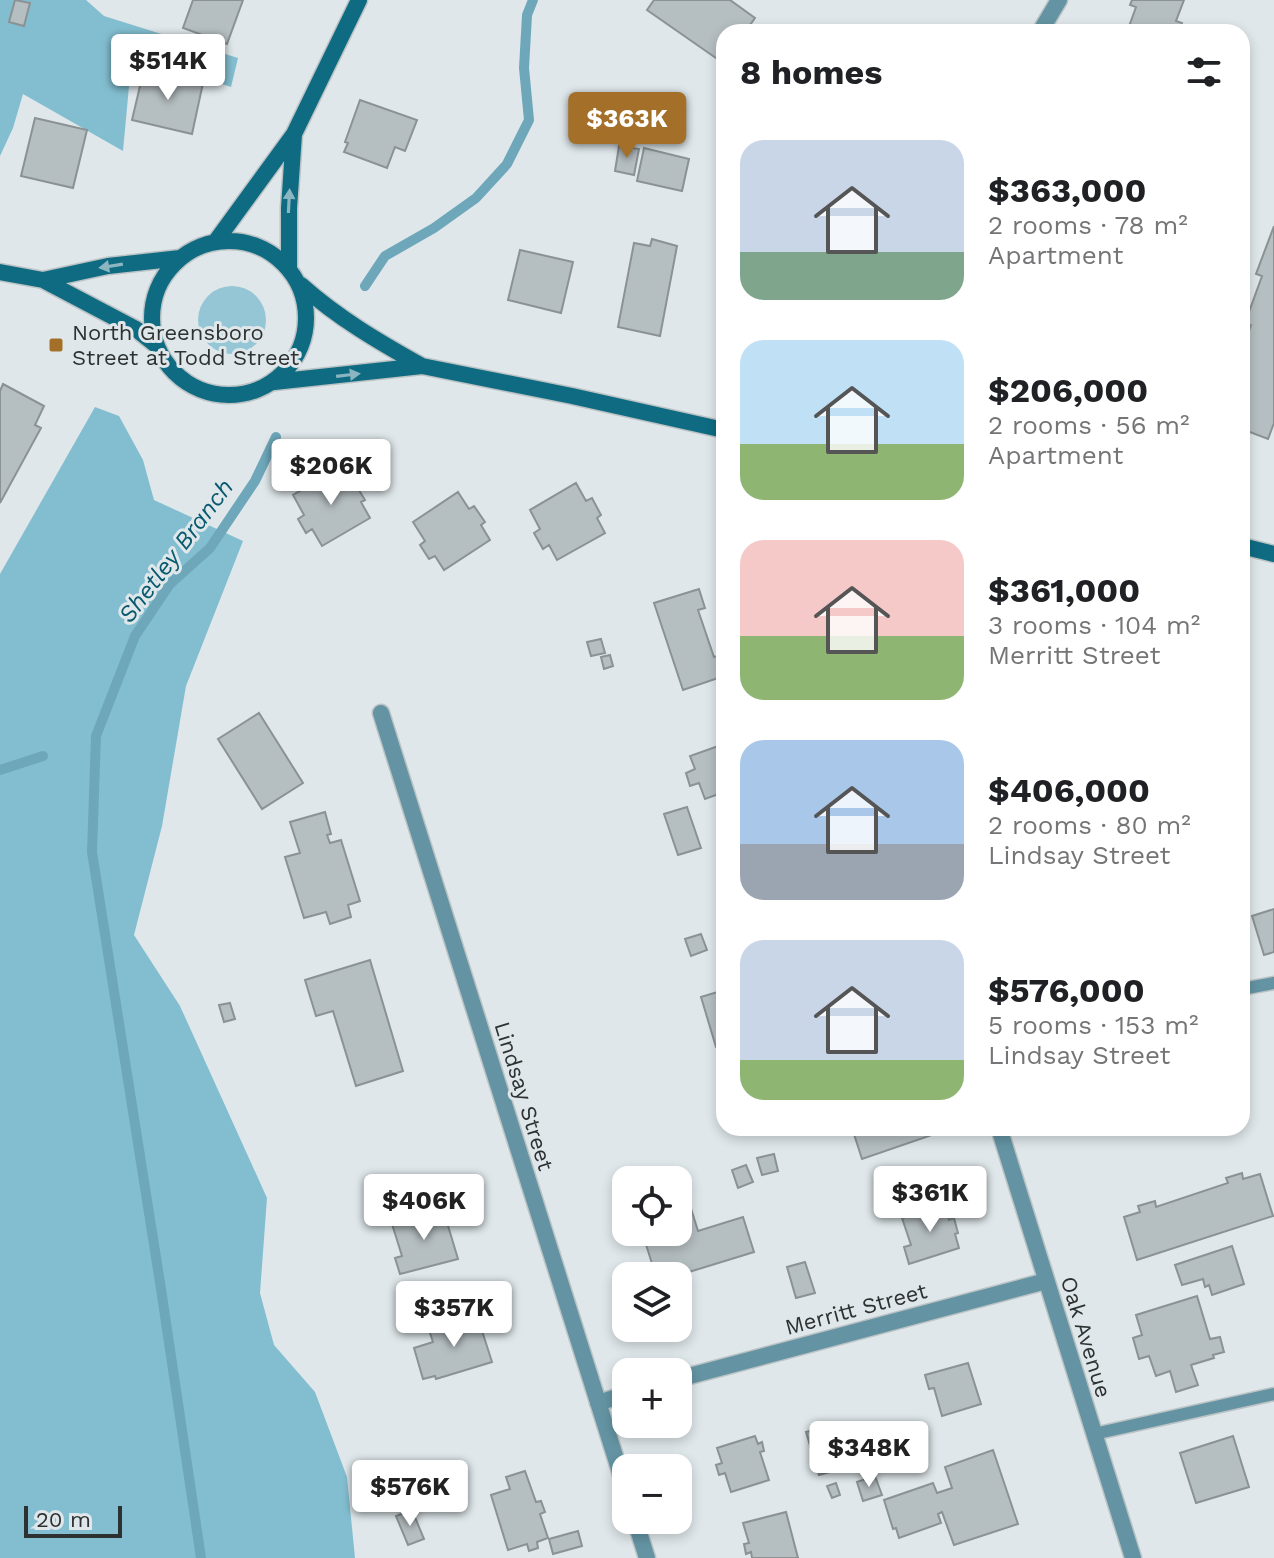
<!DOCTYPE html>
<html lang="en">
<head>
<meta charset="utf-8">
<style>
	body { margin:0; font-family:"Work Sans",sans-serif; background:#f6f6f6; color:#202124; height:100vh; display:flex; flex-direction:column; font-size:30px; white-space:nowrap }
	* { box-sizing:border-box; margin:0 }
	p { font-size:26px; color:#757577 }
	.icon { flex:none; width:44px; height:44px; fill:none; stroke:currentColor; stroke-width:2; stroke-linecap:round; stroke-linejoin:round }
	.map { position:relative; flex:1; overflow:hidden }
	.panel { position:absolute; left:716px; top:24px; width:534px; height:1112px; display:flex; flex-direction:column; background:#fff; border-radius:24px; box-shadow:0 4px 12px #0003 }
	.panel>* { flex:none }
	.fabs { position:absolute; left:612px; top:1166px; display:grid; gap:16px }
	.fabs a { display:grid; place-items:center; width:80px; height:80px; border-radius:16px; background:#fff; box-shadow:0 4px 12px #0003; font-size:40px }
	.scale { position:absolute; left:24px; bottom:20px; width:98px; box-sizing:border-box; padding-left:8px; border:4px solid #2d3132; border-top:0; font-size:22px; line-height:28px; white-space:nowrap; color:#2d3132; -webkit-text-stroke:6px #dfe7ea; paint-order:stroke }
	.price { position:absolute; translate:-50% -68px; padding:0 18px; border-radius:8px; background:#fff; color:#222; font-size:26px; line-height:52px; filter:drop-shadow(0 2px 4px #0008) }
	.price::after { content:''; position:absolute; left:50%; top:48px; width:24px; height:18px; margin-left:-12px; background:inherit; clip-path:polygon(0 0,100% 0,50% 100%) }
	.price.active { background:#a46f29; color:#fff }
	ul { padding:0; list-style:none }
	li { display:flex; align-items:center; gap:24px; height:200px; padding:0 24px }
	li span { display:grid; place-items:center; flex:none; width:224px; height:160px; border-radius:24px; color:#555 }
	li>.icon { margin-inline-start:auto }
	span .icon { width:96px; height:96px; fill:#fffc; stroke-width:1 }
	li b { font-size:34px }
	h2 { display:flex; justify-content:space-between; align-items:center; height:96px; padding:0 24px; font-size:34px }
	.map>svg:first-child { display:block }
	.green { fill:#94c6d6 }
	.forest { fill:#83bed0 }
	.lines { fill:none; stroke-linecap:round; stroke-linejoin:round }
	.stream { stroke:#6ea7ba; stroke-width:10 }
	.building { fill:#b5bec1; stroke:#8a9294; stroke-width:2 }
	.lane-casing { stroke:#bbc3c5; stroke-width:15 }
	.street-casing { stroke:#bbc3c5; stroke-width:19 }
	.secondary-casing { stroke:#bbc3c5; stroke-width:19 }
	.lane { stroke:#6494a3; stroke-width:12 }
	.street { stroke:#6494a3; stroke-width:16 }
	.secondary { stroke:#0e6b82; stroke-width:16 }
	.oneway { fill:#8bb5c0 }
	.poi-dot { fill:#a46f29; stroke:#dfe7ea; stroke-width:3 }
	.labels { text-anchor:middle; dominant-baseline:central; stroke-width:6; stroke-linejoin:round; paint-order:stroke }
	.poi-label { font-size:22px; fill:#2d3132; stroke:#dfe7ea; text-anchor:start }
	.street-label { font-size:22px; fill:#2d3132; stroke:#dfe7ea }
	.water-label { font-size:24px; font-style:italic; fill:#085a6e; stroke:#dfe7ea }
</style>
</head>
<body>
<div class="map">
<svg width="1274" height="1558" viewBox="0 0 1274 1558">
	<rect width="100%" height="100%" fill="#dfe7ea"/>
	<path class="green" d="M198 320a34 34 0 1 1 68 0a34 34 0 1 1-68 0Z"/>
	<path class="forest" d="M 0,0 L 86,0 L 104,16 L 238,58 L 231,87 L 132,54 L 123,151 L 23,94 L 13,128 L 0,156 Z
		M 95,407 L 119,416 L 143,460 L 154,500 L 243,541 L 186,686 L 162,826 L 134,935 L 180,1006 L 267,1198 L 260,1293 L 274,1345 L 315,1392 L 347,1477 L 355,1558 L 0,1558 L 0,574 Z"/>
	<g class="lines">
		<path class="stream" d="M 365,286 L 385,256 L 434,228 L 476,198 L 507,164 L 529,120 L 524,68 L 527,15 L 533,0
			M 0,770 L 43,756
			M 201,1558 L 161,1289 L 92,852 L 96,736 L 135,636 L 170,584 L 210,548 L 255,481 L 276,437"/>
	</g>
	<path class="building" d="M 15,0 L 30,3 L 24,26 L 9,22 Z
		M 193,0 L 243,0 L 227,44 L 183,28 Z
		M 654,0 L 730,0 L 755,18 L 745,32 L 724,32 L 723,63 L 647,10 Z
		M 1132,0 L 1184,0 L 1176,21 L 1182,23 L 1178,32 L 1127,32 L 1136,7 L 1130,5 Z
		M 144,69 L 203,83 L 192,134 L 132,120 Z
		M 360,100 L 417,120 L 405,151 L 395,147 L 387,168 L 344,152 L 348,143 L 345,142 Z
		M 35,118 L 87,130 L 73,188 L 21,176 Z
		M 619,146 L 639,149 L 634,175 L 615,171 Z
		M 644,148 L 689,159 L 682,191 L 637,181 Z
		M 1274,226 L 1274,423 L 1268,439 L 1242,429 L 1242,350 L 1251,325 L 1245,323 L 1262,276 L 1256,274 Z
		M 652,239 L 677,246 L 660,336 L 618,327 L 634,243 L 650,246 Z
		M 520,250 L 573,262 L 561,313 L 508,300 Z
		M 3,384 L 44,406 L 35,425 L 41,428 L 0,503 L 0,391 Z
		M 339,469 L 349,485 L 354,482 L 365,500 L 361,502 L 370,518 L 322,546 L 312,529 L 306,533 L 298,519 L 304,515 L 293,495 Z
		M 576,483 L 586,501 L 592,498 L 601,515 L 597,518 L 605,533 L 557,560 L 549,545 L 543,549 L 534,533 L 540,529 L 530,510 Z
		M 458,492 L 469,509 L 474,506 L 485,522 L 481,525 L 490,540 L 444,570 L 435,556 L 429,559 L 420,545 L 425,541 L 413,522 Z
		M 699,589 L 705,608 L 698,610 L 714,657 L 721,655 L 724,676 L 683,690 L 654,603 Z
		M 601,639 L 605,653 L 591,656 L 587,642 Z
		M 610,655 L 613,666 L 604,669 L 601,657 Z
		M 259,713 L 303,783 L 262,809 L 218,739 Z
		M 724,744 L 724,792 L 705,799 L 699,783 L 690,786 L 686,773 L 695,769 L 690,756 Z
		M 687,807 L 701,848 L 678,855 L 664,814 Z
		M 325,812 L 331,834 L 327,835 L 330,843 L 341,840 L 360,901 L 348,905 L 351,917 L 330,924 L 326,912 L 304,918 L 285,857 L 300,853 L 290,822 Z
		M 1274,909 L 1274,952 L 1264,955 L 1252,916 Z
		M 701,934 L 707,950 L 691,956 L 685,939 Z
		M 370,960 L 403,1071 L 356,1086 L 333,1011 L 316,1016 L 305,980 Z
		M 724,990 L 724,1044 L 716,1047 L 701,997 Z
		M 230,1003 L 235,1019 L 224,1022 L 219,1005 Z
		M 852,1128 L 929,1128 L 932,1135 L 862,1159 Z
		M 774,1154 L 778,1171 L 762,1175 L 757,1158 Z
		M 746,1165 L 753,1182 L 738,1188 L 732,1170 Z
		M 1242,1173 L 1243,1179 L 1260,1174 L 1273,1216 L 1137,1260 L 1124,1217 L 1140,1212 L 1138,1206 L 1155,1201 L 1156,1207 L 1228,1183 L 1226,1178 Z
		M 688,1199 L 698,1231 L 743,1217 L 754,1252 L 676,1276 L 656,1276 L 642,1232 L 678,1232 L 678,1202 Z
		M 944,1205 L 949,1220 L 954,1218 L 958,1233 L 955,1234 L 959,1248 L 909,1264 L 904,1247 L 911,1245 L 902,1218 Z
		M 443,1209 L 458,1259 L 400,1274 L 395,1258 L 402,1256 L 392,1224 Z
		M 1232,1246 L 1244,1284 L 1212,1295 L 1209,1285 L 1205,1287 L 1203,1279 L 1182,1285 L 1175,1265 Z
		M 805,1262 L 815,1293 L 796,1298 L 787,1267 Z
		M 1197,1296 L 1210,1339 L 1220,1337 L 1224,1352 L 1213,1355 L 1214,1358 L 1191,1365 L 1198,1385 L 1176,1392 L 1170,1371 L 1156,1376 L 1149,1356 L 1139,1359 L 1133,1338 L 1142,1335 L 1136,1315 Z
		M 477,1315 L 492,1362 L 436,1379 L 435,1376 L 423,1379 L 414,1348 L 433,1342 L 429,1330 Z
		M 968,1363 L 981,1404 L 942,1416 L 934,1388 L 929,1389 L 925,1375 Z
		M 825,1427 L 837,1470 L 819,1475 L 806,1432 Z
		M 755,1436 L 758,1444 L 762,1442 L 764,1451 L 760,1452 L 769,1480 L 731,1492 L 725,1473 L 719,1475 L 716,1465 L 722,1463 L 717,1448 Z
		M 1233,1436 L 1249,1487 L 1196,1503 L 1180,1453 Z
		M 870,1448 L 874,1462 L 858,1466 L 855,1453 Z
		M 993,1450 L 1018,1524 L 954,1545 L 942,1512 L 938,1514 L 941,1523 L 899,1538 L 896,1528 L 893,1529 L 884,1500 L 933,1483 L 937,1493 L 952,1488 L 945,1467 Z
		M 525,1471 L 536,1502 L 541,1501 L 545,1512 L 540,1514 L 548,1538 L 537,1542 L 538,1548 L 529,1551 L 527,1544 L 508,1550 L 491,1495 L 510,1489 L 506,1477 Z
		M 875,1476 L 882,1495 L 863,1501 L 857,1482 Z
		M 836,1483 L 840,1495 L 832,1498 L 827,1486 Z
		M 412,1510 L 424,1539 L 408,1545 L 396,1516 Z
		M 786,1512 L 798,1558 L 752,1558 L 751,1552 L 746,1554 L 744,1544 L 749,1543 L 743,1523 Z
		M 578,1531 L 582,1546 L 553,1554 L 549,1539 Z"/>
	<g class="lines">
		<defs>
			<path id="lane" d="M 1242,989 L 1274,983
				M 1094,1434 L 1274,1394"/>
			<path id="street" d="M 1040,32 L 1059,0
				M 381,713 L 626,1491
				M 999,1128 L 1133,1558
				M 678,1379 L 1046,1281
				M 598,1403 L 626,1394
				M 635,1520 L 647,1558"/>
			<path id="secondary" d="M152 318a77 77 0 1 1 154 0a77 77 0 1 1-154 0Z
				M 216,241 L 294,134 L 359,0
				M 289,268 L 289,208 L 294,134
				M 0,272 L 43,280 L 136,329 L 156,345
				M 43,280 L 108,266 L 180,258
				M 301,285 C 338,318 379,342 422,366
				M 274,382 L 422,366 L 572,396 L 724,430
				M 1242,546 L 1274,554"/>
		</defs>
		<use href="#lane" class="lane-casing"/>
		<use href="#street" class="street-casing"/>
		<use href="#secondary" class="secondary-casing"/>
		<use href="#lane" class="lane"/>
		<use href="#street" class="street"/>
		<use href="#secondary" class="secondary"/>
	</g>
	<defs><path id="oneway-solid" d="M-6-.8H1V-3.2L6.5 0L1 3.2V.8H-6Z" transform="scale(2)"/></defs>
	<g class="oneway">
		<use href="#oneway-solid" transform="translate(289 201) rotate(-87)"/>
		<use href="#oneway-solid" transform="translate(111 266) rotate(171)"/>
		<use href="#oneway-solid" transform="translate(348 375) rotate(-7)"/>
	</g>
	<rect class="poi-dot" x="48" y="337" width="16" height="16" rx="4"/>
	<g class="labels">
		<g class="poi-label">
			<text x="72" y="332">North Greensboro<tspan x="72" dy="25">Street at Todd Street</tspan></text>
		</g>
		<g class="street-label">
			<text transform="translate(524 1096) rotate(73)">Lindsay Street</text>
			<text transform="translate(856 1309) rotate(-15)">Merritt Street</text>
			<text transform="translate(1086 1337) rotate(73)">Oak Avenue</text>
		</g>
		<g class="water-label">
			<text transform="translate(176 551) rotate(-53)">Shetley Branch</text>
		</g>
	</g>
</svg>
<div class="fabs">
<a><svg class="icon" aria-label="locate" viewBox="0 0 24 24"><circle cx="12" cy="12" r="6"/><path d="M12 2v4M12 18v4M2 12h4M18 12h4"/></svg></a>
<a><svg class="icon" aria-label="layers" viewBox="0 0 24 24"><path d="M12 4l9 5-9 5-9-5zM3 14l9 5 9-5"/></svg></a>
<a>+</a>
<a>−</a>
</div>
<div class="scale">20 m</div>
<b class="price" style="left:168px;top:102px">$514K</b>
<b class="price active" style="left:627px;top:160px">$363K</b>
<b class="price" style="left:331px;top:507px">$206K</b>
<b class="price" style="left:930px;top:1234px">$361K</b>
<b class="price" style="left:424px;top:1242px">$406K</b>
<b class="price" style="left:454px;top:1349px">$357K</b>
<b class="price" style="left:869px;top:1489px">$348K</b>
<b class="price" style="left:410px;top:1528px">$576K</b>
<section class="panel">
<h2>8 homes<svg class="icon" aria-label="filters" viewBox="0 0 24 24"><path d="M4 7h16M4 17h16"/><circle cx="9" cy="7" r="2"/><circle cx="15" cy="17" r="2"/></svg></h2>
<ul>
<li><span style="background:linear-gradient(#c9d6e8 70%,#7fa58c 0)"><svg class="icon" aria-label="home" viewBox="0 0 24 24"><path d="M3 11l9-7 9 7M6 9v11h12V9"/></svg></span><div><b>$363,000</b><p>2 rooms · 78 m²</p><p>Apartment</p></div></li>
<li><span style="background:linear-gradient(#bfe0f5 65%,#8fb573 0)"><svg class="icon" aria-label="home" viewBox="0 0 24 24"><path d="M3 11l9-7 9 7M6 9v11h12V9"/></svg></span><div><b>$206,000</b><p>2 rooms · 56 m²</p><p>Apartment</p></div></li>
<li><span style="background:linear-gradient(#f6c9c9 60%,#8fb573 0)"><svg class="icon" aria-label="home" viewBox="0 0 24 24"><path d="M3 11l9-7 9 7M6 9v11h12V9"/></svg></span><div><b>$361,000</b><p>3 rooms · 104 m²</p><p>Merritt Street</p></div></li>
<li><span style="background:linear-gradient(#a9c7e8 65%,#9aa5b1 0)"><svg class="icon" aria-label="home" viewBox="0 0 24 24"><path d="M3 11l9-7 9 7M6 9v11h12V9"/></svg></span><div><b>$406,000</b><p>2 rooms · 80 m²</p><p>Lindsay Street</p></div></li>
<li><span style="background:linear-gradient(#c9d6e8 75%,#8fb573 0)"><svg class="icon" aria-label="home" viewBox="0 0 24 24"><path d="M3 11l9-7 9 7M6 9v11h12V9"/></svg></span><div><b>$576,000</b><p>5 rooms · 153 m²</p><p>Lindsay Street</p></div></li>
</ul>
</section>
</div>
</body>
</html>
